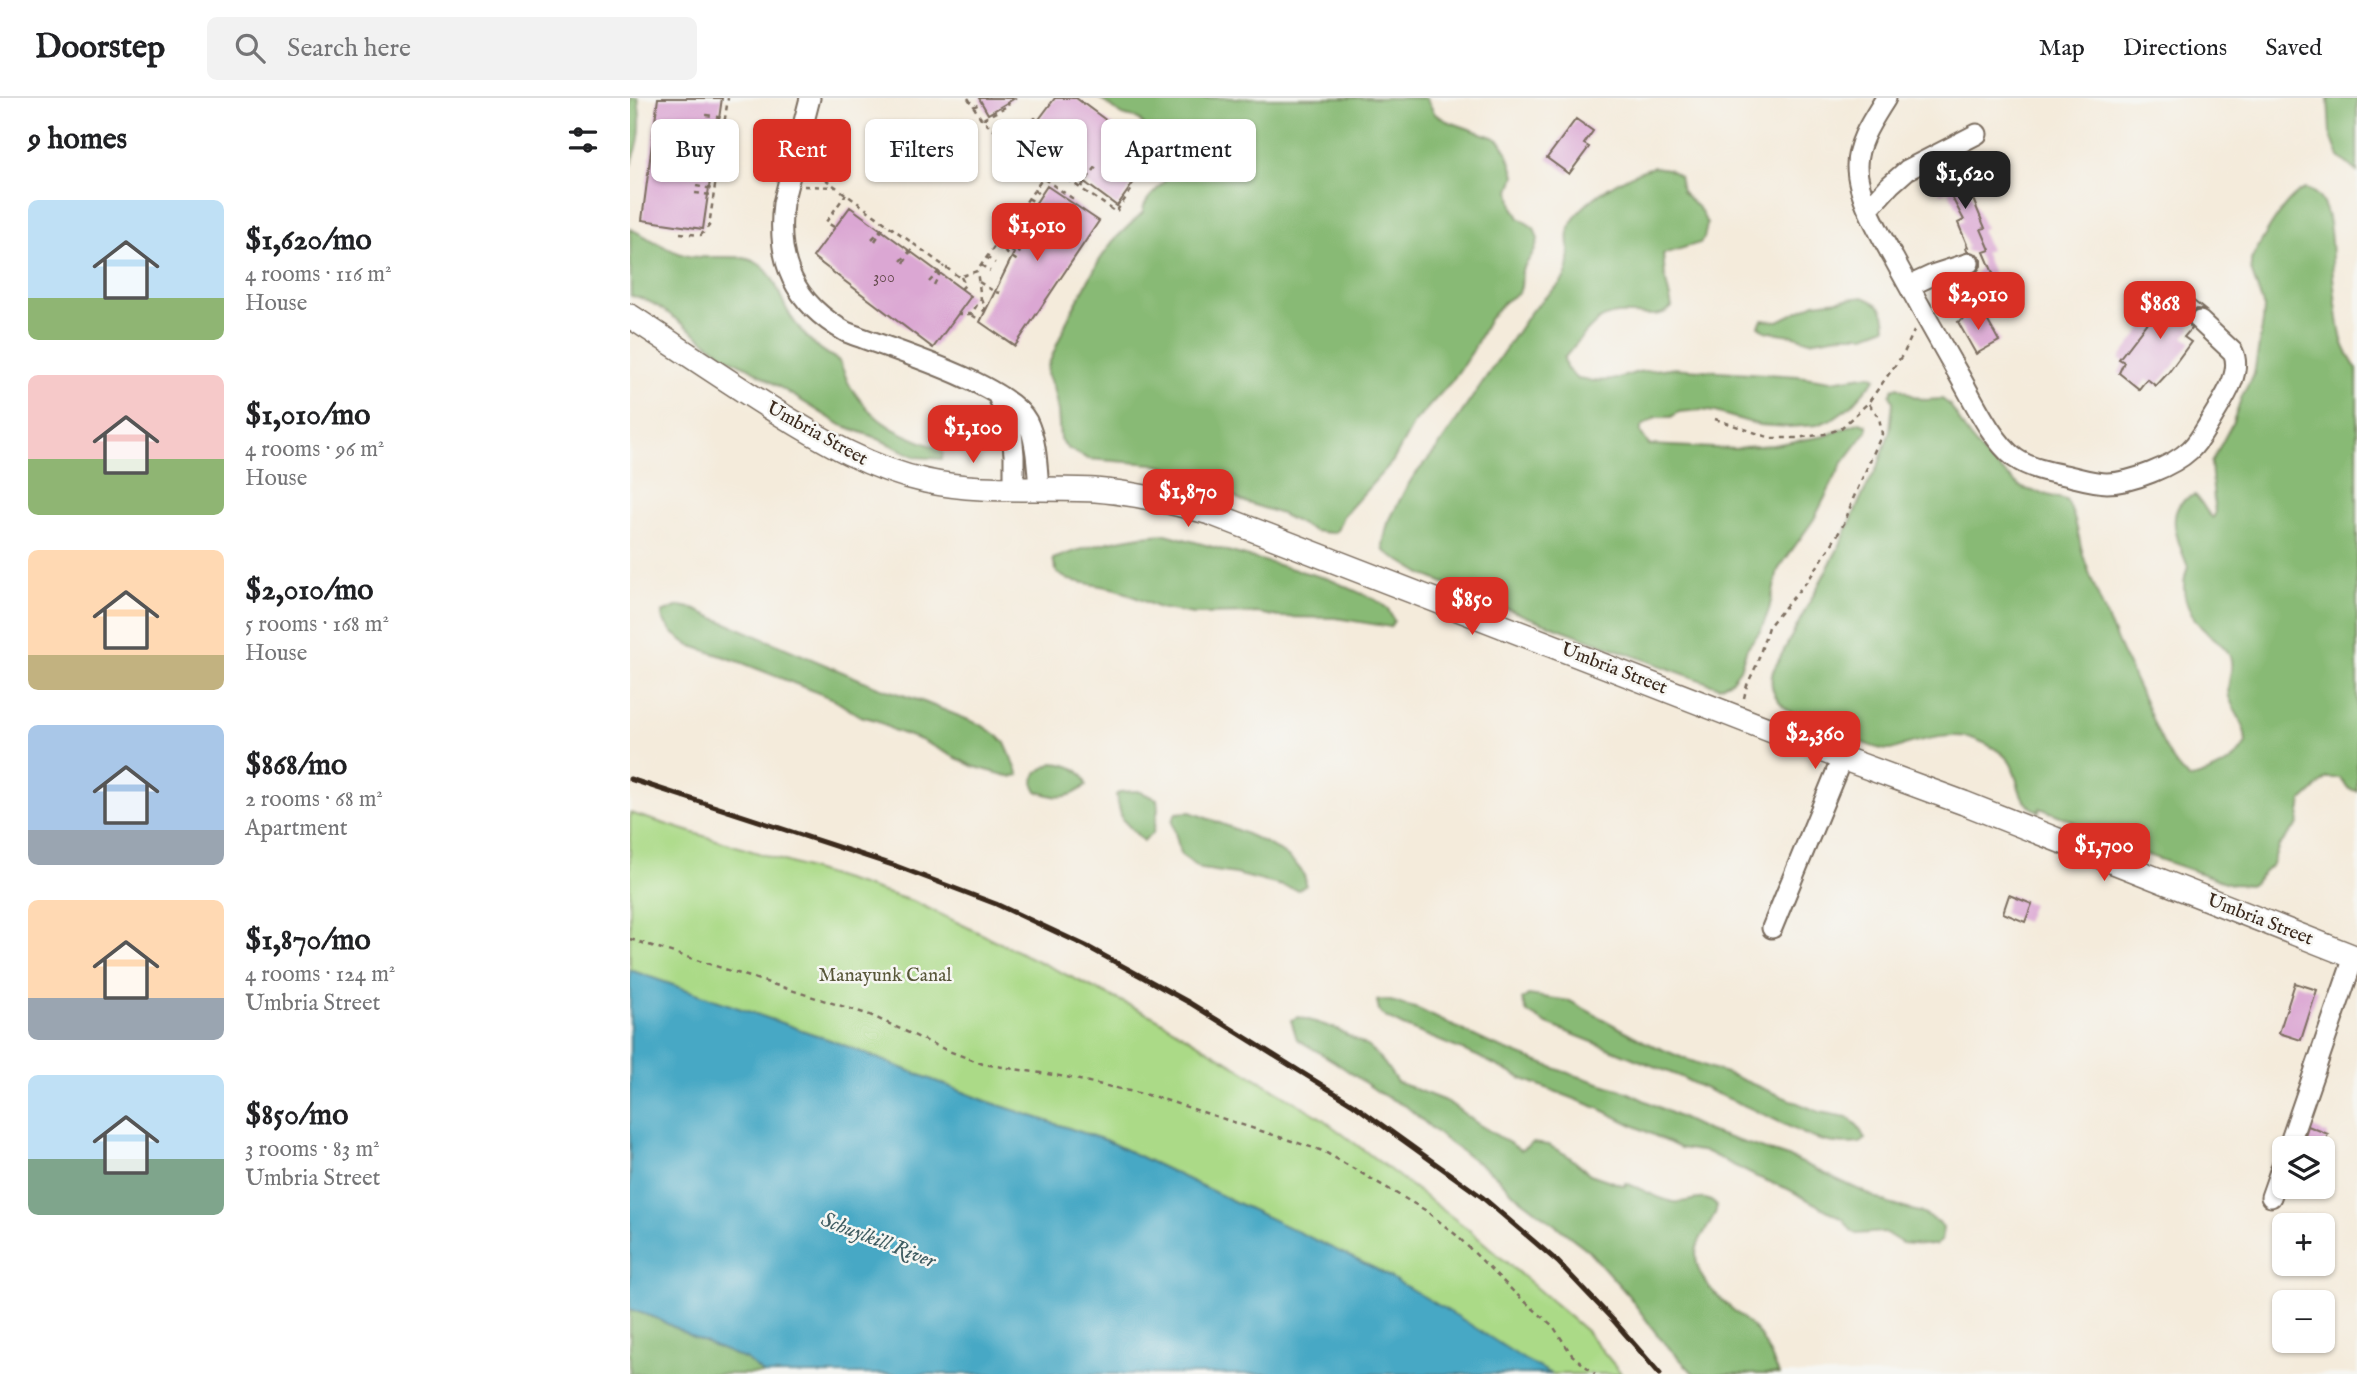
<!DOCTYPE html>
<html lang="en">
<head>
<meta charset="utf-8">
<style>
	body { margin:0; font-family:"IM FELL English",serif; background:#f2f2f2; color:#202124; height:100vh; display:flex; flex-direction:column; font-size:26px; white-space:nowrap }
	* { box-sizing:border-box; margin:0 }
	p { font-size:23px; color:#757577 }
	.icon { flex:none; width:38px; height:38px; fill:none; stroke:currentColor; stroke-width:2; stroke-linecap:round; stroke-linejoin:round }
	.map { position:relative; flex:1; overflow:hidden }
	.sheet { display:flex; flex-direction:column; background:#fff; width:630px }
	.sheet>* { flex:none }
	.hud { position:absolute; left:21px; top:21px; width:665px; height:63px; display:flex; gap:14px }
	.controls { position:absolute; left:1642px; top:1038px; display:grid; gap:14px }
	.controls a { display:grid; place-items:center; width:63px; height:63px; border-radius:10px; background:#fff; box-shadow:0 2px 5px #0004; font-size:35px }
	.price { position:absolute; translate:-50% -60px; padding:0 16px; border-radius:14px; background:#d93025; color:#fff; font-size:23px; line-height:46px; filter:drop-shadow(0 2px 4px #0008) }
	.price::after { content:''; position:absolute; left:50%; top:42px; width:21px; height:16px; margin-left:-10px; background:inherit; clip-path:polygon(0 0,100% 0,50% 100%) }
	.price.selected { background:#222; color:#fff }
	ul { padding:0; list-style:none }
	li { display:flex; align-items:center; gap:21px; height:175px; padding:0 28px }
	li span { display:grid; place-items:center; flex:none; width:196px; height:140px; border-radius:10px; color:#555 }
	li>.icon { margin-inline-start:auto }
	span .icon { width:84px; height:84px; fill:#fffc; stroke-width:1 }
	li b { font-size:30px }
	h2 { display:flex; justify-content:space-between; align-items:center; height:84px; padding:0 28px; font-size:30px }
	.chip { padding:0 24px; border-radius:10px; background:#fff; box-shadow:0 2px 5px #0004; font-size:24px; line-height:63px }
	.chip.selected { background:#d93025; color:#fff }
	header { display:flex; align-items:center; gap:42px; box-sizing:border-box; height:98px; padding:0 35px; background:#fff; border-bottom:2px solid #e0e0e0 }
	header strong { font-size:33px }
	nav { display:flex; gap:38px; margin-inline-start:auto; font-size:24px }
	.search { width:490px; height:63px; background:#f2f2f2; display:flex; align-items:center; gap:18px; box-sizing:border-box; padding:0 24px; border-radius:10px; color:#757577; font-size:26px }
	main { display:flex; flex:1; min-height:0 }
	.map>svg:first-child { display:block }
	.green { fill:#abda87; stroke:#738252; stroke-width:2 }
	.forest { fill:#88ba74; stroke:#627249; stroke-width:2 }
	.water { fill:#46a8c5; stroke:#406972; stroke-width:2 }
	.building { fill:#dba7d3 }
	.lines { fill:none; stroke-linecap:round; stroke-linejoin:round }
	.minor-casing { stroke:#7c6e60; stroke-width:23 }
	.major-casing { stroke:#7c6e60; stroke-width:26 }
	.path { stroke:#7c6e60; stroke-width:2.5; stroke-dasharray:5 5; stroke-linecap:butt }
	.minor { stroke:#fff; stroke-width:19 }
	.major { stroke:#fff; stroke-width:23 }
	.rail { stroke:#3b2a1e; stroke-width:5 }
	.labels { text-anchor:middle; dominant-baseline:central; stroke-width:5; stroke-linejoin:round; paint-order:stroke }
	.number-label { font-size:16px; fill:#63494b }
	.street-label { font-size:19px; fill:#3b2a1e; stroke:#f6f6f2 }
	.park-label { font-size:19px; fill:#575638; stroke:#f6f6f2 }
	.water-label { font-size:21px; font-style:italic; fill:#3f5c61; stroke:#f6f6f2 }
</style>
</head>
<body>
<header>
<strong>Doorstep</strong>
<div class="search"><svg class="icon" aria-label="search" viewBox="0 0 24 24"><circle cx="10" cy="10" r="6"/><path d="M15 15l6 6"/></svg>Search here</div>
<nav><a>Map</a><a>Directions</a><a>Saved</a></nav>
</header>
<main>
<section class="sheet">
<h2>9 homes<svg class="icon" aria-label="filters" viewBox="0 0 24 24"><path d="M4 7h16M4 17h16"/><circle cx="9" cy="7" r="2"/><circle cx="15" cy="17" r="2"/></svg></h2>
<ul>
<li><span style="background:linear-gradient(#bfe0f5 70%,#8fb573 0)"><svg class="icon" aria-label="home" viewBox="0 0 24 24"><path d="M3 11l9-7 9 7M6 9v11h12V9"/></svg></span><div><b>$1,620/mo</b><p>4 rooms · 116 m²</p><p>House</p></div></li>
<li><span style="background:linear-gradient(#f6c9c9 60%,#8fb573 0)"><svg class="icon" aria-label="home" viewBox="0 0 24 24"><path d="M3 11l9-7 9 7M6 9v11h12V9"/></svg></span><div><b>$1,010/mo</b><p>4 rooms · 96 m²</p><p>House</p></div></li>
<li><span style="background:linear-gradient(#ffd9b3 75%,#c2b280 0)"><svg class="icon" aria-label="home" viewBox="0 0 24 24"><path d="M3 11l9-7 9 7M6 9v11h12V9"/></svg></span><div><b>$2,010/mo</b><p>5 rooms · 168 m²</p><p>House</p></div></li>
<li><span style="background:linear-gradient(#a9c7e8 75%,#9aa5b1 0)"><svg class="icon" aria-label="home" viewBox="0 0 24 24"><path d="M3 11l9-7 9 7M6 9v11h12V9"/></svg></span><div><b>$868/mo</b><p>2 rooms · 68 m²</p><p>Apartment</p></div></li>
<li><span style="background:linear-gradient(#ffd9b3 70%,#9aa5b1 0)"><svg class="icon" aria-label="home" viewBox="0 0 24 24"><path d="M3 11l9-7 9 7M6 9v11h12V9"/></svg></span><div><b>$1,870/mo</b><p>4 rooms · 124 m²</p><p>Umbria Street</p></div></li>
<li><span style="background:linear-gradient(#bfe0f5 60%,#7fa58c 0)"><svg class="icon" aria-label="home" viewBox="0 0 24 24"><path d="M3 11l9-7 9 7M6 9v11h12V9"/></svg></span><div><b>$850/mo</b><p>3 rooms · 83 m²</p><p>Umbria Street</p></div></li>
</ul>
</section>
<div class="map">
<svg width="1727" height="1276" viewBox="0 0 1727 1276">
	<rect width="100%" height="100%" fill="#f6f6f2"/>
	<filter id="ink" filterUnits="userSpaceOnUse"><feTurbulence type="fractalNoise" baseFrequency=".0143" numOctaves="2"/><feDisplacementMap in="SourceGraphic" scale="14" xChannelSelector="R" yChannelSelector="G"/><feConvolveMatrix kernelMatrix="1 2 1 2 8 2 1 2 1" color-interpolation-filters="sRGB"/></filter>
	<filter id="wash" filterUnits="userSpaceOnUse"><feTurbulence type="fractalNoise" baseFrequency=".00686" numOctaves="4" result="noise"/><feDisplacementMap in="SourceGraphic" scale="28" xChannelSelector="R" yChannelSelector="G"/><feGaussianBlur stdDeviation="1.57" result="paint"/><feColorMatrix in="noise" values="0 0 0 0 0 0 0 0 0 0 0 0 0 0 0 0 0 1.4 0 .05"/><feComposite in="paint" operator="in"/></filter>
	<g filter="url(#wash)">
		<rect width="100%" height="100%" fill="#f4ebdb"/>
		<path class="green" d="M 0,715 L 285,804 L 524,919 L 690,1019 L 838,1131 L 956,1233 L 992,1276 L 868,1276 L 746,1171 L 475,1042 L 356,1003 L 206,944 L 0,872 Z"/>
		<path class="forest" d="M 0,0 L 8,0 C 12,25 11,45 0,68 Z
			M 469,0 L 796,0 L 805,16 L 817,23 L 865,40 L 870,43 L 877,54 L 885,77 L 880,93 L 883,109 L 889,120 L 904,130 L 908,141 L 905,152 L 892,172 L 891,189 L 889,194 L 874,204 L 859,221 L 842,254 L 822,283 L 784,325 L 763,363 L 713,418 L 707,433 L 701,435 L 684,433 L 651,416 L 612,403 L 568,378 L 551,373 L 523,366 L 458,361 L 437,350 L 430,341 L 428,313 L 423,289 L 417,276 L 418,268 L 439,218 L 469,163 L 483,143 L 513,114 C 513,94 549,86 539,55 L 508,21 L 492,17 Z
			M 1698,0 L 1727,0 L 1727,74 L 1709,59 L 1700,35 Z
			M 1023,69 L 1038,71 L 1049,78 L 1052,93 L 1071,113 L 1077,126 L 1074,140 L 1070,145 L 1033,156 L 1035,179 L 1042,209 C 1025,228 993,205 968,223 C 958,230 943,250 934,260 L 936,270 L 947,281 L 962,283 L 982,282 L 1008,274 L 1040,270 L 1168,278 L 1201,283 L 1241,277 L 1246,280 L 1222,307 L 1202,321 L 1187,327 L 1158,329 L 1129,327 L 1085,314 L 1071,312 L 1049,314 L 1041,319 L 1026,319 L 1011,329 L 1011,335 L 1019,347 L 1105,351 L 1114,349 L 1143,347 L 1195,338 L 1230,324 L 1237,327 L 1237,333 L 1212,366 L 1184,421 L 1148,472 L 1139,512 L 1131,532 L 1117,550 L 1110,571 L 1101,583 L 1089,589 L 895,518 L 792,476 L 754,453 L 753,446 L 758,425 L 775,392 L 783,379 L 807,351 L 902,212 C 909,208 911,202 918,197 C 935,183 941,174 939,150 C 939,143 937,136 940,129 C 949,103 998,76 1023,69 Z
			M 1675,91 C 1706,97 1700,155 1703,178 C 1705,198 1707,219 1711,238 C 1713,251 1721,261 1727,272 L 1727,693 L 1719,691 L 1710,680 L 1697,680 L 1672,703 L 1668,726 L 1649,748 L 1641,768 L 1621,787 L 1601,786 L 1489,747 L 1438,721 L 1410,710 L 1410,714 C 1385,703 1391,686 1381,666 C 1375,655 1358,646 1347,642 C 1326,633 1295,641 1274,647 C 1269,649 1264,652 1259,652 C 1247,652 1234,645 1223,641 C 1194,631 1131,614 1143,573 L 1211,445 L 1231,400 L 1249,366 L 1260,332 L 1263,304 L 1260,297 L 1263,291 L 1268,289 L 1283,298 L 1295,302 L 1312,301 L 1320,307 L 1338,337 L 1354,357 L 1392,390 L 1436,402 C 1448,421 1448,443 1455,463 C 1472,511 1492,556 1514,602 C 1526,629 1536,661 1559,681 C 1581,675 1605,666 1616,645 C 1615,623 1606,618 1599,599 C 1595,585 1606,571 1599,556 C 1594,546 1580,538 1572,530 C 1556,513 1549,491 1558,469 C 1549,446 1530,407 1565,397 C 1573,404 1575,414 1583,420 L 1585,416 L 1581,365 L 1602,326 L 1612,298 L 1624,276 L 1633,224 L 1634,210 L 1621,172 L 1621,162 C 1632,142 1654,100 1675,91 Z
			M 0,131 C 19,139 39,154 58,158 C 80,162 108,154 127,165 C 144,175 148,194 156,210 C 168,233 185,250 208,262 C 214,271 216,283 222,291 C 247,328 270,336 310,351 L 313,356 L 312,361 L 286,359 L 244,339 L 211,327 L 117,269 C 85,259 31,199 1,198 Z
			M 1233,199 C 1250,206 1255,210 1256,229 L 1235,237 L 1214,237 L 1180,243 L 1161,237 L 1135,233 L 1129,228 L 1132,222 L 1148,223 L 1185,205 Z
			M 536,436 L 699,481 L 746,502 L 758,511 L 764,523 L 760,529 L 706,520 L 649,519 L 628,515 L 563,516 L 529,510 L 487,491 L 439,482 L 427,475 L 423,461 C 460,447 497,438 536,436 Z
			M 49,508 L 61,510 L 248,589 L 294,604 L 351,627 L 368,638 L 375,645 L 389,677 L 381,679 L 342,668 L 291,642 L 263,632 L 246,622 L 230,618 L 201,600 L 110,564 L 59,547 L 44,536 L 33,522 L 32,515 Z
			M 423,665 C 437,666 453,671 456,687 C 442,701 425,701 407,693 L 403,685 L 406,675 Z
			M 508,693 L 527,701 L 528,711 L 523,735 L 513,743 L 492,721 L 486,697 L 490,694 Z
			M 560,714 C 588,725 676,752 676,787 L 668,792 L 606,776 L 571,771 L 551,757 L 542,723 L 546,715 Z
			M 898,897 L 940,903 L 1015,944 L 1053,960 L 1101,977 L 1189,1014 L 1217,1019 L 1228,1028 L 1235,1041 L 1230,1045 C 1185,1050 1165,1029 1126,1013 C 1101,1001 1075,992 1051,979 L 917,926 L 897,914 L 892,902 Z
			M 757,902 L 788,911 L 859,945 L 932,973 L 997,994 L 1078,1033 L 1164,1061 L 1259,1106 L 1289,1114 L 1309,1124 L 1313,1130 L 1311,1143 L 1306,1147 L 1292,1147 L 1272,1145 L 1254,1134 L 1226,1136 L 1221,1132 L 1213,1121 L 1158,1091 L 1127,1079 L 1077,1054 L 1050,1050 L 968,1010 L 893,981 L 847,958 L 773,928 L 755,919 L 749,913 L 747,903 Z
			M 669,919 L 704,930 L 739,949 L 754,965 L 767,984 L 818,1004 L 848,1026 L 891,1052 L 903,1045 L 918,1047 L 937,1057 L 960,1076 L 995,1088 L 995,1085 C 1012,1090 1025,1101 1044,1104 C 1060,1106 1073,1093 1087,1108 C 1085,1126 1065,1139 1066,1158 C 1067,1191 1106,1210 1126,1233 C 1136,1244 1142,1262 1149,1276 L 1064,1276 L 1029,1239 L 998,1197 L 958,1152 L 883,1095 L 865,1077 L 814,1041 L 777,1009 L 751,996 L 705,964 L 667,941 L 661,922 Z
			M 0,1211 L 28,1221 L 67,1241 L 117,1262 L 134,1276 L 0,1276 Z"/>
		<path class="water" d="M 0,872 L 206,944 L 356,1003 L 475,1042 L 746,1171 L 827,1218 L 895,1262 L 922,1276 L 134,1276 L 117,1262 L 67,1241 L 28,1221 L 0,1211 Z"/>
		<g id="blocks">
			<path class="building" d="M 28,0 L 92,0 L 73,131 L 12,122 Z
				M 349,0 L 385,0 L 358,16 Z
				M 425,0 L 446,0 L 523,57 L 487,108 L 395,40 Z
				M 946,21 L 963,33 L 954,46 L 959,49 L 939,76 L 917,60 Z
				M 1326,60 L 1355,130 L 1351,131 L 1360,152 L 1354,154 L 1363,175 L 1349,181 L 1346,175 L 1351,168 L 1351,162 L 1347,156 L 1337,153 L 1336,150 L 1338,149 L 1328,125 L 1334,122 L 1318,92 L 1311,96 L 1300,74 Z
				M 417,88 L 469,123 L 385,248 L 350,224 L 384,155 L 376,150 Z
				M 220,109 L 341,198 L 303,250 L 183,159 Z
				M 1545,188 L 1575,212 L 1567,211 L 1561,215 L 1558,221 L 1561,231 L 1554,239 L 1561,244 L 1538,275 L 1526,288 L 1517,281 L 1509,291 L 1489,275 L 1494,264 L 1489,261 Z
				M 1351,211 L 1369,243 L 1346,256 L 1328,224 Z
				M 1379,797 L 1402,806 L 1395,824 L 1373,815 Z
				M 1665,885 L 1687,892 L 1671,942 L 1649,935 Z
				M 1678,1028 L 1698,1036 L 1693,1050 L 1671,1050 Z"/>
		</g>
	</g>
	<g filter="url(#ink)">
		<use href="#blocks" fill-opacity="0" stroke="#7c6e60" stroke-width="2"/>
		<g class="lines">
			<defs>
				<path id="minor" d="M 180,0 L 153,105 C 146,164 164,205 216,234 C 257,250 378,286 397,323 C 407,343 407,369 409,391
					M 1256,0 C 1244,20 1227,43 1227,68 C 1227,97 1250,136 1264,161 C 1284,198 1305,235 1326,272 C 1342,299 1361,342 1385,360 C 1399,370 1419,374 1435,377 C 1449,380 1463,385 1477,385 C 1501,385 1543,368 1560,352 C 1569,344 1575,332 1581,322 C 1592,303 1613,275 1603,254 L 1570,223
					M 1239,110 L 1260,87 L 1277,72 L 1347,36
					M 1279,188 L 1305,176 L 1339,165
					M 368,298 L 382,334 L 384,357 L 384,391
					M 1142,830 L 1212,660
					M 1658,1050 L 1724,859
					M 1641,1099 L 1654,1062"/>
				<path id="major" d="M 0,218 C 49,250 97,283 147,314 C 194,343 241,371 296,383 C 351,395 409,389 465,392 C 505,395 542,404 580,415 L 1212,660 L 1334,705 L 1727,860"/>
			</defs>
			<use href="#minor" class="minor-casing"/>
			<use href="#major" class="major-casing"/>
			<path class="path" d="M 338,0 L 352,22 L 364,32 L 486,114 L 502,91 L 500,90
				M 343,9 L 352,5
				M 76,17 L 94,20
				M 353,21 L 379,7 L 378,4
				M 75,24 L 93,26
				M 385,47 L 405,20 L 408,22
				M 71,53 L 88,55
				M 398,55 L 403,47
				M 70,59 L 87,62
				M 406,60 L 411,52
				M 420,70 L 437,48
				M 195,81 L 329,179 L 347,173 L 420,70
				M 414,81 L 442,100 L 440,104
				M 66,88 L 83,91
				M 174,88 L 206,89
				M 451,89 L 466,69
				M 404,92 L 411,98
				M 65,95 L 82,97
				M 398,100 L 406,105
				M 390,112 L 413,128
				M 385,118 L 409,134
				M 204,129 L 196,124 L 216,96
				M 377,130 L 385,135
				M 50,135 L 71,137 L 79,128 L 98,0
				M 372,137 L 380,143
				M 242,141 L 253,130
				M 370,141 L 393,157
				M 245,143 L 256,126
				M 366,148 L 389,164
				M 356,159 L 365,165
				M 271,163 L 281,152
				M 274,165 L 284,147
				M 351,167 L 360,173
				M 331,179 L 335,187 L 331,191
				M 299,184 L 314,168
				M 349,184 L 365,194 L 370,195
				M 304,187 L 310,175
				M 351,201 L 356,209 L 352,215
				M 327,216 L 341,216 L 351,201 L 347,173
				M 342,217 L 351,223
				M 1085,321 L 1141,340 L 1167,340 L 1195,336 L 1210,331 L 1238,305 L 1274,255 L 1284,233
				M 1114,600 L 1117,587 L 1127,566 L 1138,529 L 1179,481 L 1202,446 L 1215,424 L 1223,401 L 1252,336 L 1249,319 L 1238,305
				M 0,841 L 240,917 L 316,952 L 353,966 L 436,979 L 526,999 L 693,1053 L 795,1112 L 825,1136 L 884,1194 L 923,1228 L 942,1257 L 965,1276"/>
			<use href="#minor" class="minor"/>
			<use href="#major" class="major"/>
			<path class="rail" d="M 0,681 L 266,768 L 366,806 L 456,848 L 560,905 L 724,1007 L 852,1099 L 928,1164 L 984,1223 L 1030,1276"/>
		</g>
	</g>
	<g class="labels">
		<g class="number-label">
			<text x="254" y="180">300</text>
		</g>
		<g class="street-label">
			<text transform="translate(187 336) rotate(29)">Umbria Street</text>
			<text transform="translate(984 571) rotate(21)">Umbria Street</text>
			<text transform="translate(1630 822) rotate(21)">Umbria Street</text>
		</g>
		<g class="park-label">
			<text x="255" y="878">Manayunk Canal</text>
		</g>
		<g class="water-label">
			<text transform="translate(248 1143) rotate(21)">Schuylkill River</text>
		</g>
	</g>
</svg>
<div class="controls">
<a><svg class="icon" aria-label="layers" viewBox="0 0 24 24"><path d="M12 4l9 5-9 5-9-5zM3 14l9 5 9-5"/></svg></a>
<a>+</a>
<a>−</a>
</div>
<b class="price selected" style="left:1335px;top:113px">$1,620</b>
<b class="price" style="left:407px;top:165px">$1,010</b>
<b class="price" style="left:1348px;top:234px">$2,010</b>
<b class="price" style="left:1530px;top:243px">$868</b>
<b class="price" style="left:343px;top:367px">$1,100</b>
<b class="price" style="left:558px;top:431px">$1,870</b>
<b class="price" style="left:842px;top:539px">$850</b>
<b class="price" style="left:1185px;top:673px">$2,360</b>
<b class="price" style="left:1474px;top:785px">$1,700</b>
<div class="hud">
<a class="chip">Buy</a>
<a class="chip selected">Rent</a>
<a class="chip">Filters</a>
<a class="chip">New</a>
<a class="chip">Apartment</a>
</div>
</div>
</main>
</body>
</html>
